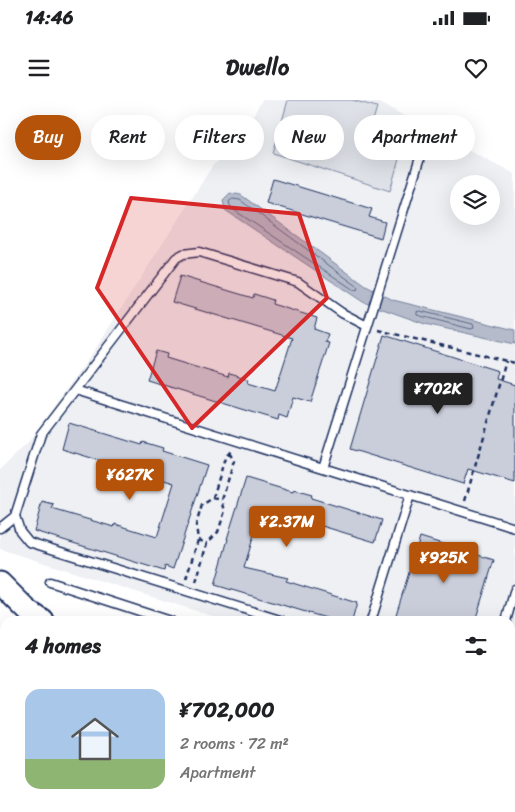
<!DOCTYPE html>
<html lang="en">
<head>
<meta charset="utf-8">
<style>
	body { margin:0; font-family:Sriracha,sans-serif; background:#f6f6f6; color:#202124; height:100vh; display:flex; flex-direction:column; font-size:19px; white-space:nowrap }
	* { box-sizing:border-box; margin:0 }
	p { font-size:16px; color:#757577 }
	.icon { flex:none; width:28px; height:28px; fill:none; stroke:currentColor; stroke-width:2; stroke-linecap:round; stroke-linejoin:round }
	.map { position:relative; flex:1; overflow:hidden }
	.side { position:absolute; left:0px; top:516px; width:515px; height:196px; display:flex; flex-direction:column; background:#fff; border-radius:15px 15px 0 0; box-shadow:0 5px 20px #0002 }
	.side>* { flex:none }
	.top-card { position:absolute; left:15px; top:15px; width:485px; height:45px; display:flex; gap:10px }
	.buttons { position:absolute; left:450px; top:75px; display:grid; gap:10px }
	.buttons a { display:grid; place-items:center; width:50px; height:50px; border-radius:50%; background:#fff; box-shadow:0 5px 20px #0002; font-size:25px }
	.price { position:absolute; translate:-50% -42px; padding:0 11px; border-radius:5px; background:#b45309; color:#fff; font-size:16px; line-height:32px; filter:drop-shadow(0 1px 2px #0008) }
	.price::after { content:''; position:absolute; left:50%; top:30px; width:15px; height:11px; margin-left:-8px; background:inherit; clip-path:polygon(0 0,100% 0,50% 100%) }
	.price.on { background:#222; color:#fff }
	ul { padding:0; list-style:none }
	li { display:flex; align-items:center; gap:15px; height:125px; padding:0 25px }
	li+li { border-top:1px solid #e0e0e0 }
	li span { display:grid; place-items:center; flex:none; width:140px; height:100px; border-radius:15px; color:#555 }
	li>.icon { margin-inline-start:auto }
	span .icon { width:60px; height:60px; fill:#fffc; stroke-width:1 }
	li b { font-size:21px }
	h2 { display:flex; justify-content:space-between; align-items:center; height:60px; padding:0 25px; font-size:21px }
	.tag { padding:0 18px; border-radius:22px; background:#fff; box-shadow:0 5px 20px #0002; font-size:18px; line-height:45px }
	.tag.on { background:#b45309; color:#fff }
	.status { display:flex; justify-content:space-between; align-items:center; height:35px; padding:0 25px; background:#fff; direction:ltr }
	.status svg { height:14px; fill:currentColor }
	header { display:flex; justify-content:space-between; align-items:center; height:65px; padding:0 25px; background:#fff; font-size:22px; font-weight:700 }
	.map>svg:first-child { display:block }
	.built { fill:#eff0f4; fill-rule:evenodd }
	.green { fill:#dee1e7; stroke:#7c88a2 }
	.water { fill:#b5bbca; stroke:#77839f }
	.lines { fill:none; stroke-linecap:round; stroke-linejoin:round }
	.shore { stroke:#596789; stroke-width:1 }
	.building { fill:#caceda; stroke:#1b2f5e }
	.service-casing { stroke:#1b2f5e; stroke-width:11 }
	.minor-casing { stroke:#1b2f5e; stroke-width:19 }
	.secondary-casing { stroke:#1b2f5e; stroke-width:25 }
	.path { stroke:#1b2f5e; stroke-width:2.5; stroke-dasharray:5 4; stroke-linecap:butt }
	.service { stroke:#fff; stroke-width:8 }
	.minor { stroke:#fff; stroke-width:15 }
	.secondary { stroke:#fff; stroke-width:21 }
	.marked { fill:#d62828; fill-opacity:0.2; stroke:#d62828; stroke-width:4; stroke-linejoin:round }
</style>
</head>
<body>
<div class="status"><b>14:46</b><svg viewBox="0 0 49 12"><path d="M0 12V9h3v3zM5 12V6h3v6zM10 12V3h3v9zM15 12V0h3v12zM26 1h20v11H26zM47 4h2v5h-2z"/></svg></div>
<header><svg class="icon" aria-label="menu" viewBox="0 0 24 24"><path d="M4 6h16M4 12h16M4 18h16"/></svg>Dwello<svg class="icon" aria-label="heart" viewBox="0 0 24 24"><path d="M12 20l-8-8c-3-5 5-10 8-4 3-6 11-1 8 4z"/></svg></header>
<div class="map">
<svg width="515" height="712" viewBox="0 0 515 712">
	<rect width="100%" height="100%" fill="#fff"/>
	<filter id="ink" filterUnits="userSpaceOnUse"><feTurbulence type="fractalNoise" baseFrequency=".02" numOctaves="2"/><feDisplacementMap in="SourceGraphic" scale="10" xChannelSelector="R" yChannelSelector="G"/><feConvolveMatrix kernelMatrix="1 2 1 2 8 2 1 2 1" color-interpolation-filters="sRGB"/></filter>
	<g filter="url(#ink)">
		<path class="built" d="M 262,0 L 374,0 L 515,74 L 515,613 L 510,611 L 510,521 L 228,521 L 0,449 L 0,370 L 27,344 L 94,251 L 213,65 L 232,52 ZM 459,84 L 491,84 L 491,116 L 459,116 Z
			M 0,551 L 5,552 L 5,614 L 0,613 Z
			M 0,646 L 5,647 L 5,708 L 131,708 L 130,712 L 0,712 Z"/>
		<path class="green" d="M 288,0 L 352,0 L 377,7 L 371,28 L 405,38 L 390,91 L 273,53 Z"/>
		<path class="water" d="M 230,93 L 241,95 L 366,186 L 393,200 L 515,230 L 515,244 L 425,224 L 363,202 L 225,110 L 223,100 Z"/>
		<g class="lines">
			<path class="shore" d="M 233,99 L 240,100 L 357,186 L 358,189 L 354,190 L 231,108 L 229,102 Z
				M 420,211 L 473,224 L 474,228 L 471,229 L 417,215 L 417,212 Z"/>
		</g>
		<path class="building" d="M 273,79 L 372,109 L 369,117 L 385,122 L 381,138 L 266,103 Z
			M 180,176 L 253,198 L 254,194 L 273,200 L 272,204 L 317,218 L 314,229 L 328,234 L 325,242 L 329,243 L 310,302 L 293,297 L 287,318 L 279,315 L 278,320 L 147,280 L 156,251 L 167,254 L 166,258 L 228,277 L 229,273 L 249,279 L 248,283 L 275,291 L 287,254 L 292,238 L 172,202 Z
			M 384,235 L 498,271 L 496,279 L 515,285 L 515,383 L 468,369 L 463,384 L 350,349 Z
			M 69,323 L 142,345 L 143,342 L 163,348 L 162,351 L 207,365 L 173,469 L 165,466 L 164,471 L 34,431 L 42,402 L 54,405 L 52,409 L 114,427 L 115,424 L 157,437 L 174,383 L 62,349 Z
			M 246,378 L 293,392 L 294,390 L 312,395 L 311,398 L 382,420 L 375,442 L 262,408 L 244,468 L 288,478 L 286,481 L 357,503 L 352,521 L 336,521 L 215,485 L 228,439 L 227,439 Z
			M 420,437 L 494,460 L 475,521 L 394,521 Z"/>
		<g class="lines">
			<defs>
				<path id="service" d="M 419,61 L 323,368 L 515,428
					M 75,290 L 323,368
					M 15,416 L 20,431 L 29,442 L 283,521
					M 0,428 L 15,416 L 41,334 L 176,158 L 183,154 L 199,152 L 298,182 L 342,213 L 367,226
					M 50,482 L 170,521
					M 371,521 L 410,395
					M 506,521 L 515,489"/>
				<path id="minor" d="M 0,630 L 5,630"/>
				<path id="secondary" d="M 0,483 L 28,511 L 43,521
					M 510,674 L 515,676"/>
			</defs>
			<use href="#service" class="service-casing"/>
			<use href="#minor" class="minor-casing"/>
			<use href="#secondary" class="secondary-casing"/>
			<path class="path" d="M 378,230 L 515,263
				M 213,398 L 222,400
				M 465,401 L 506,261
				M 198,440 L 207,443
				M 186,479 L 198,440 L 196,425 L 202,405 L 213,398 L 225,358 L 231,351
				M 196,482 L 207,443 L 218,432 L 225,411 L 222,400 L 234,361 L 230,354
				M 192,712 L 193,708"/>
			<use href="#service" class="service"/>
			<use href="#minor" class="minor"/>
			<use href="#secondary" class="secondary"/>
		</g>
	</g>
	<path class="marked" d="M 131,98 L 299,114 L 327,198 L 192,328 L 97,188 Z"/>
</svg>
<div class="buttons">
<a><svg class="icon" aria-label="layers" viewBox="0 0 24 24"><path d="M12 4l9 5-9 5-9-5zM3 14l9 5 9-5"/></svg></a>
</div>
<b class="price on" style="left:438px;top:315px">¥702K</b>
<b class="price" style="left:130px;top:401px">¥627K</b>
<b class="price" style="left:287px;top:448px">¥2.37M</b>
<b class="price" style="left:444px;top:484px">¥925K</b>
<div class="top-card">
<a class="tag on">Buy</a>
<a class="tag">Rent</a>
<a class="tag">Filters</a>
<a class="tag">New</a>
<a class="tag">Apartment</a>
</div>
<section class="side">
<h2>4 homes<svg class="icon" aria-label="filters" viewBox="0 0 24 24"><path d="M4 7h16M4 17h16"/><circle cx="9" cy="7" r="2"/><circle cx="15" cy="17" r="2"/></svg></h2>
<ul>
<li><span style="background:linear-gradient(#a9c7e8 70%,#8fb573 0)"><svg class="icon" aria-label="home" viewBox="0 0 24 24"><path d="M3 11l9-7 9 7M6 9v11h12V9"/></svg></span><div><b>¥702,000</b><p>2 rooms · 72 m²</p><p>Apartment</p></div></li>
</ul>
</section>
</div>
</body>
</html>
